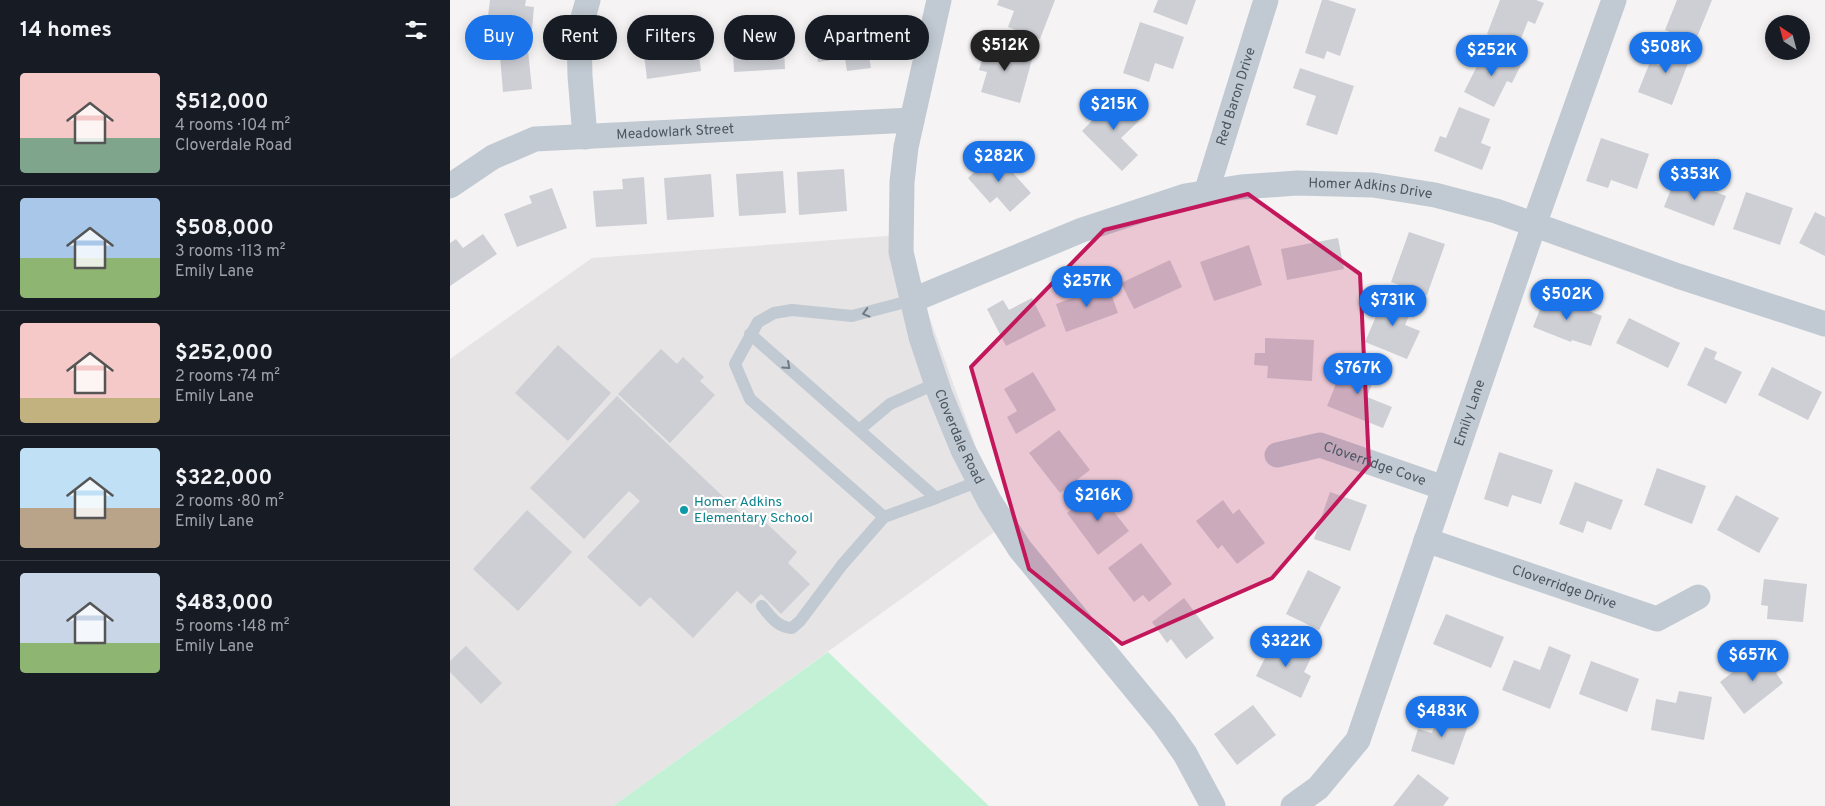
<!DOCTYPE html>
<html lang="en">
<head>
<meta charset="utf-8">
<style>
	body { margin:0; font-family:Overpass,sans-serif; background:#20242c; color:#f1f3f6; height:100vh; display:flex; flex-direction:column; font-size:19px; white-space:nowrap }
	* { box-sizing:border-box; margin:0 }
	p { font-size:16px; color:#9ea1a6 }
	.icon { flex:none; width:28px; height:28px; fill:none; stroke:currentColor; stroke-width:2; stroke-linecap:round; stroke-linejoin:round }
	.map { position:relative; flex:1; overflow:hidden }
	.drawer { display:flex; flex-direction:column; background:#171b24; width:450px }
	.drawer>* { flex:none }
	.hud { position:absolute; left:15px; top:15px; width:475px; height:45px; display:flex; gap:10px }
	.needle { width:32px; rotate:324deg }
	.buttons { position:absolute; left:1315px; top:15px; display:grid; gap:10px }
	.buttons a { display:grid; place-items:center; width:45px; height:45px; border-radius:50%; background:#171b24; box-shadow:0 2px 12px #0003; font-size:25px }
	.price { position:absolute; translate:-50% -42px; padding:0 11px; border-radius:18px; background:#1a73e8; color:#fff; font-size:16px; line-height:32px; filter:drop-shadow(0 1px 2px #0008) }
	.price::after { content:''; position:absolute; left:50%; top:30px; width:15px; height:11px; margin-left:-8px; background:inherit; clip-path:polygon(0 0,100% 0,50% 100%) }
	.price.on { background:#222; color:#fff }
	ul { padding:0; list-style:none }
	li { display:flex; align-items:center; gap:15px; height:125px; padding:0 20px }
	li+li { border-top:1px solid #363941 }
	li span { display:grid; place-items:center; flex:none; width:140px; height:100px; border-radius:5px; color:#555 }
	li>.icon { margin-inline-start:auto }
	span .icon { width:60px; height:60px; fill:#fffc; stroke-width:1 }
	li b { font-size:21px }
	h2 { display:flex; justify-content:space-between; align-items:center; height:60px; padding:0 20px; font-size:21px }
	.pill { padding:0 18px; border-radius:22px; background:#171b24; box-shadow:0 2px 12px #0003; font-size:18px; line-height:45px }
	.pill.on { background:#1a73e8; color:#fff }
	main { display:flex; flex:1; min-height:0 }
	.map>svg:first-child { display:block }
	.education { fill:#e6e4e5 }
	.green { fill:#c3f1d5 }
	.building { fill:#cdcfd5 }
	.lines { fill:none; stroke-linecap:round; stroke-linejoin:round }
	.lane { stroke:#c1cad2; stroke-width:12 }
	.street { stroke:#c1cad2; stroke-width:25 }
	.oneway { stroke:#6e7983 }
	.marked { fill:#c2185b; fill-opacity:0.2; stroke:#c2185b; stroke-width:4; stroke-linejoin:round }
	.culture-dot { fill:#0f9aa8; stroke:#fff; stroke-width:2 }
	.labels { text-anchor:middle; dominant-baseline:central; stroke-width:4.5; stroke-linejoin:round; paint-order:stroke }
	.street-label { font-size:14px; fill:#4a5661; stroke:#fff }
	.culture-label { font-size:14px; fill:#0d838f; stroke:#fff; text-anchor:start }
</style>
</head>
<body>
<main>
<section class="drawer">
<h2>14 homes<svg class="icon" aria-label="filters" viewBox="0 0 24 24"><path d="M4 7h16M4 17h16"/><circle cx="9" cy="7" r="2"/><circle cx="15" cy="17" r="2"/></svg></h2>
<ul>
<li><span style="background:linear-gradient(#f6c9c9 65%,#7fa58c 0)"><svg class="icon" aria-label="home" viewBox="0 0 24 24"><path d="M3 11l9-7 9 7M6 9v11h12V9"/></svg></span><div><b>$512,000</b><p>4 rooms · 104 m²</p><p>Cloverdale Road</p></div></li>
<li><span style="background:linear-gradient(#a9c7e8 60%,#8fb573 0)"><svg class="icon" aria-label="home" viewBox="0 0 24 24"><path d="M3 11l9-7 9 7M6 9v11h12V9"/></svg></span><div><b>$508,000</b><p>3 rooms · 113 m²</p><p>Emily Lane</p></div></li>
<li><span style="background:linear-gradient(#f6c9c9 75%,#c2b280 0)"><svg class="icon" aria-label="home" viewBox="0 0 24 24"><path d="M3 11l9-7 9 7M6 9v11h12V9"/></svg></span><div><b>$252,000</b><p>2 rooms · 74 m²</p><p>Emily Lane</p></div></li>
<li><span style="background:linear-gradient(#bfe0f5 60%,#b9a48a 0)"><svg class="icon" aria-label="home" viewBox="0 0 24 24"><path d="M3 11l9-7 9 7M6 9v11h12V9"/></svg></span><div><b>$322,000</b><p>2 rooms · 80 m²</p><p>Emily Lane</p></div></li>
<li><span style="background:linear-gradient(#c9d6e8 70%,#8fb573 0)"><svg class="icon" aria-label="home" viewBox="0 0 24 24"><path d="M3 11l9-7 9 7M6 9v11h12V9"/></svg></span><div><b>$483,000</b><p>5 rooms · 148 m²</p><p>Emily Lane</p></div></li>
</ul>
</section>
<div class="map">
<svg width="1375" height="806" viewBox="0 0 1375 806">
	<rect width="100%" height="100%" fill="#f5f3f3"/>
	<path class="education" d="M 450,235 L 554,525 L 163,806 L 0,806 L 0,359 L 142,258 Z"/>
	<path class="green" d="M 378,652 L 539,806 L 163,806 Z"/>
	<path class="building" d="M 40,0 L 76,0 L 75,6 L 84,7 L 82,29 L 37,24 Z
		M 549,0 L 605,0 L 590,39 L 558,27 L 564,11 L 547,5 Z
		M 708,0 L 746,0 L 737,25 L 703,12 Z
		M 872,0 L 878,0 L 906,9 L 890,56 L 877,51 L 874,59 L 855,53 Z
		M 1050,0 L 1086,0 L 1094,3 L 1085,24 L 1078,21 L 1068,46 L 1037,34 Z
		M 1227,0 L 1262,0 L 1245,42 L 1215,30 Z
		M 413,21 L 421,68 L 397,71 L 395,58 L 368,62 L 363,29 Z
		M 690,22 L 734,37 L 723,69 L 705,63 L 699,82 L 673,73 Z
		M 246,31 L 251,71 L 197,79 L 192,38 Z
		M 333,31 L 335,69 L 284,72 L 282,33 Z
		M 77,41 L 82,89 L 53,92 L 49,44 Z
		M 1218,41 L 1243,50 L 1222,105 L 1188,92 L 1200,62 L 1209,65 Z
		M 537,43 L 583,56 L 570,103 L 531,92 L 537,72 L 529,70 Z
		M 1036,48 L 1071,65 L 1062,83 L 1057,81 L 1044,107 L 1014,92 Z
		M 850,68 L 904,86 L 887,135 L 856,125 L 866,96 L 843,88 Z
		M 668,94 L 692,118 L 671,138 L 688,155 L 672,171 L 632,131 Z
		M 1009,107 L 1040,119 L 1031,143 L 1041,147 L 1032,170 L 984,151 L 990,136 L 996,138 Z
		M 1151,138 L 1199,154 L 1187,189 L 1161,180 L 1158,188 L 1136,181 Z
		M 545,153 L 581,193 L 560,212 L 547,197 L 540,203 L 518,178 Z
		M 394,169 L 397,211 L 349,215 L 347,172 Z
		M 333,171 L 336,213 L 289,216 L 286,174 Z
		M 261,174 L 264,217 L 217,220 L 214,178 Z
		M 1226,176 L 1276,196 L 1264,226 L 1214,207 Z
		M 194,177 L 197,224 L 146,227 L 143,191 L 173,189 L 172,179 Z
		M 102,188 L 117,228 L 67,247 L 54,214 L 82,203 L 79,196 Z
		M 1296,192 L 1343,208 L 1330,245 L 1283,229 Z
		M 1365,212 L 1375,217 L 1375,256 L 1349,243 Z
		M 959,232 L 995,244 L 977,295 L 941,282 Z
		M 33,234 L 47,254 L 0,286 L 0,243 L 6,239 L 13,248 Z
		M 888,238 L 894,269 L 837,280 L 831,249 Z
		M 799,245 L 812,285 L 764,301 L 750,262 Z
		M 720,260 L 732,287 L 684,309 L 671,283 Z
		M 658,285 L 668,313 L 616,332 L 606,304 Z
		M 936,293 L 964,304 L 955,325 L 970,331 L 957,359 L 915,342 Z
		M 1096,294 L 1152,316 L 1141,346 L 1122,340 L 1121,342 L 1083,327 Z
		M 582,298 L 596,326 L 556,346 L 537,309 L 553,300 L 559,310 Z
		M 1179,318 L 1230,343 L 1218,368 L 1166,343 Z
		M 815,338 L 864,340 L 862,381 L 817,378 L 818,366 L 804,365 L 805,353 L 815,353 Z
		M 108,345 L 161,393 L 118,441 L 65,393 Z
		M 1255,347 L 1267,352 L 1264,359 L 1292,372 L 1276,404 L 1237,385 Z
		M 211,349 L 227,364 L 233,357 L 254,377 L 250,381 L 265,395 L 220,443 L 168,394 Z
		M 896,359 L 927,371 L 917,397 L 942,407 L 933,428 L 877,406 Z
		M 1322,367 L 1372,392 L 1358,420 L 1308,395 Z
		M 583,372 L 606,410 L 566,434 L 557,417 L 567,411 L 554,389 Z
		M 167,396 L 304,526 L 311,518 L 347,552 L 338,563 L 360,584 L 331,614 L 311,594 L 301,604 L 287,591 L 243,638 L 200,597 L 190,607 L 137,557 L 190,501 L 179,491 L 134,539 L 80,488 Z
		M 609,430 L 640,470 L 610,493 L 579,453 Z
		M 1049,452 L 1103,470 L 1091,504 L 1062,495 L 1058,507 L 1034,499 Z
		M 1207,468 L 1256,486 L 1242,524 L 1194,505 Z
		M 1125,482 L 1173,500 L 1161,530 L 1137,521 L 1133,533 L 1109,524 Z
		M 647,490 L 679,531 L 648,555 L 617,513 Z
		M 880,492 L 917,505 L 900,551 L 864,539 Z
		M 1286,495 L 1329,518 L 1309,553 L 1267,530 Z
		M 773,500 L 783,514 L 789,509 L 815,543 L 787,564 L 772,545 L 768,549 L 746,521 Z
		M 77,510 L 122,552 L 68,611 L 23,569 Z
		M 691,543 L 722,584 L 699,602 L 693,595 L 684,602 L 658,568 Z
		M 858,570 L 891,587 L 869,630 L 836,614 Z
		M 1314,579 L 1357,584 L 1353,622 L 1317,619 L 1318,606 L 1311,605 Z
		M 734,598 L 764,638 L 736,659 L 721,639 L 717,643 L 702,622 Z
		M 996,614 L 1054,637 L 1041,668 L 983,644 Z
		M 825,638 L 862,656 L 854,672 L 861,676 L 851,698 L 806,676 Z
		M 16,646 L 52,683 L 31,704 L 0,672 L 0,661 Z
		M 1099,646 L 1121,655 L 1100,709 L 1052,690 L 1064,660 L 1090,670 Z
		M 1306,654 L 1313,664 L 1323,656 L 1332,668 L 1326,673 L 1333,683 L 1294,714 L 1270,682 Z
		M 1141,661 L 1189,679 L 1177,712 L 1129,694 Z
		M 1229,691 L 1262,697 L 1254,740 L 1201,730 L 1206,699 L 1226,703 Z
		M 803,705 L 826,735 L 787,765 L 764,734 Z
		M 990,709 L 1020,720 L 1004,765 L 961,751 L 968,729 L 982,733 Z
		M 968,774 L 999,798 L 993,806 L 943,806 Z"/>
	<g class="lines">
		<path class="lane" d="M 463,300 L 402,316 L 342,310 L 324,313 L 308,322 L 285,364 L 300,399 L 434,517 L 486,498
			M 300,334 L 486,498 L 529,481
			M 409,430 L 440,404 L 487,383
			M 312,606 C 321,617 327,627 342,628 L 350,621 L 392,565 L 434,517"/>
		<g class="street">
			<path id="s1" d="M 489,0 L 456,147 L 452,182 L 451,252 L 471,337 L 490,394 L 513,450 L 540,502 L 570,549 L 714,724 L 735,754 L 763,806"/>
			<path d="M 135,137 L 130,76 L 129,32 L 138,0"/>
			<path id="s2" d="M 0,186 L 43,157 L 85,139 L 462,120"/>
			<path id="s3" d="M 756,193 L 816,0"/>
			<path id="s4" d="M 463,300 L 632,230 L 735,196 L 791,187 L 847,183 L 923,185 L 985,195 L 1046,211 L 1228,276 L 1375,324"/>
			<path id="s5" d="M 827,455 L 870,445 L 994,488"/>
			<path id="s6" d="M 976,540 L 1207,619 L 1248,597"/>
			<path id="s7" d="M 843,806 L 868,788 L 908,740 L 1084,225 L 1164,0"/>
		</g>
	</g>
	<defs><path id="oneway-chevron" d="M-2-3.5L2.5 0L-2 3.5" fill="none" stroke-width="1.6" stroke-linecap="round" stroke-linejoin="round" transform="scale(1.25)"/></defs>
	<g class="oneway">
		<use href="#oneway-chevron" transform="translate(416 313) rotate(165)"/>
		<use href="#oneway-chevron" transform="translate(337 366) rotate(42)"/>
	</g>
	<path class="marked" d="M 798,194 L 910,274 L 919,465 L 822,578 L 672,644 L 579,569 L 521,367 L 654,230 Z"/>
	<circle class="culture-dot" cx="234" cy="510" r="5"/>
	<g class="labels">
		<g class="street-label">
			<text stroke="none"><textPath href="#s3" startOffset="101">Red Baron Drive</textPath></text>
			<text stroke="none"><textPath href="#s2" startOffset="238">Meadowlark Street</textPath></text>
			<text stroke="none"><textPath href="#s4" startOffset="478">Homer Adkins Drive</textPath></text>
			<text stroke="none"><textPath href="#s7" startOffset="439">Emily Lane</textPath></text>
			<text stroke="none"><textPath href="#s1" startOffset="450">Cloverdale Road</textPath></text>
			<text stroke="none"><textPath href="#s5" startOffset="102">Cloverridge Cove</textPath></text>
			<text stroke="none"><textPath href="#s6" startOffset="146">Cloverridge Drive</textPath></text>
		</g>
		<g class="culture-label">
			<text x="244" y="502">Homer Adkins<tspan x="244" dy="16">Elementary School</tspan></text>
		</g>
	</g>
</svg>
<div class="buttons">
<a><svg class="needle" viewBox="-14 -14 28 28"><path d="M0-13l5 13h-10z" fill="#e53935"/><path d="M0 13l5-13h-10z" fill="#9ea1a6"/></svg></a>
</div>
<b class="price on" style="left:555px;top:72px">$512K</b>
<b class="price" style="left:1216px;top:74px">$508K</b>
<b class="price" style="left:1042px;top:77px">$252K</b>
<b class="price" style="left:664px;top:131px">$215K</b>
<b class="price" style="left:549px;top:183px">$282K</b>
<b class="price" style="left:1245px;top:201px">$353K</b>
<b class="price" style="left:637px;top:308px">$257K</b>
<b class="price" style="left:1117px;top:321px">$502K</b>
<b class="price" style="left:943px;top:327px">$731K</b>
<b class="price" style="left:908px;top:395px">$767K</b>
<b class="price" style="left:648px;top:522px">$216K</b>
<b class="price" style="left:836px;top:668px">$322K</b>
<b class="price" style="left:1303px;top:682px">$657K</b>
<b class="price" style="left:992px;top:738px">$483K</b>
<div class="hud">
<a class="pill on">Buy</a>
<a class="pill">Rent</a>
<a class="pill">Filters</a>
<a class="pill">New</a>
<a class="pill">Apartment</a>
</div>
</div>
</main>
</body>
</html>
